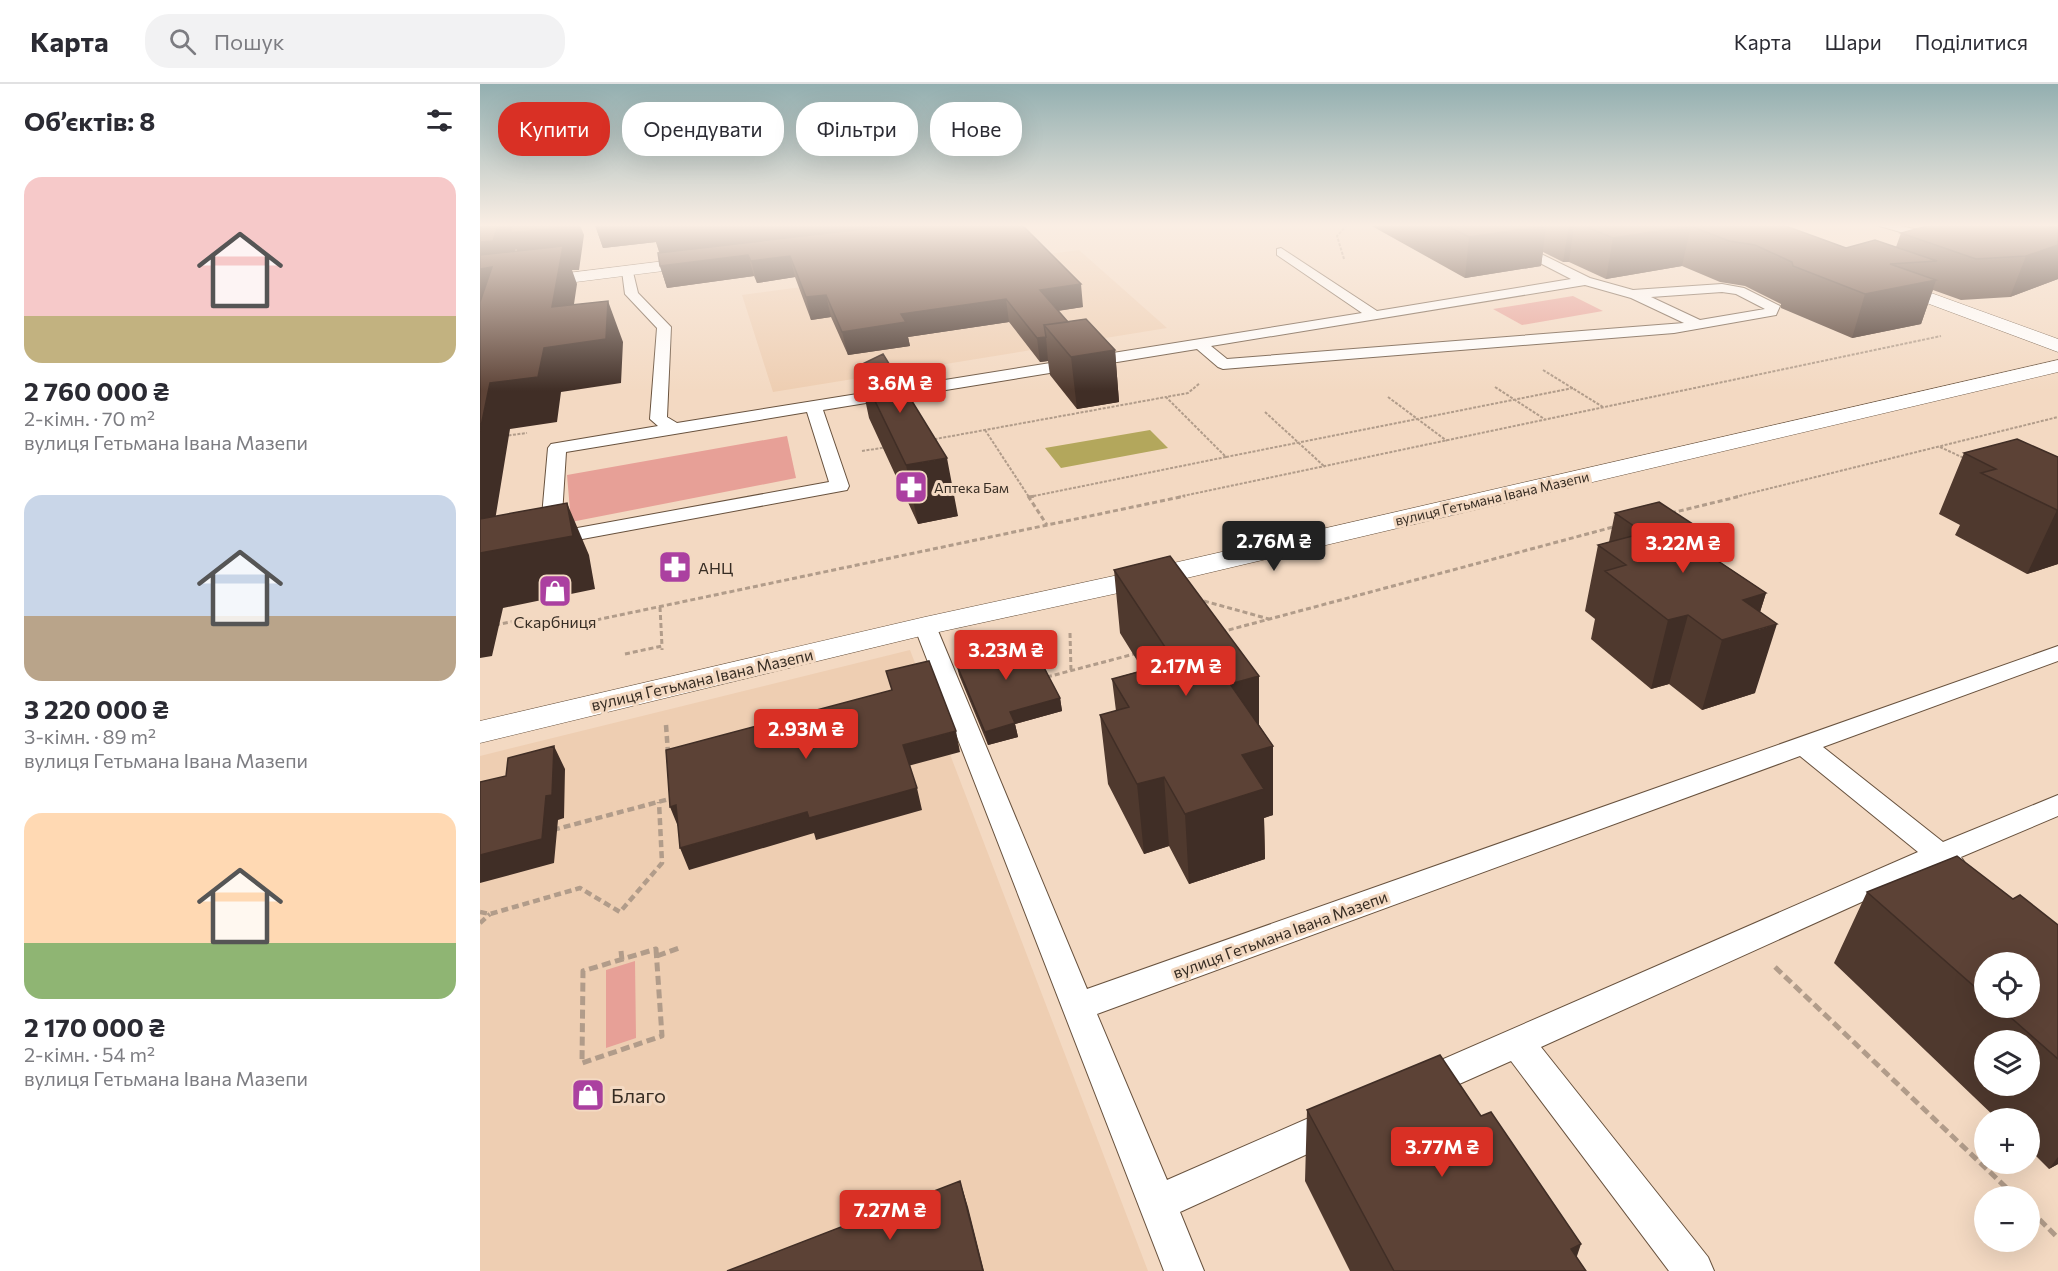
<!DOCTYPE html>
<html lang="uk">
<head>
<meta charset="utf-8">
<style>
	body { margin:0; font-family:Commissioner,sans-serif; background:#f2f2f3; color:#2b2b33; height:100vh; display:flex; flex-direction:column; font-size:22px; white-space:nowrap }
	* { box-sizing:border-box; margin:0 }
	p { font-size:20px; color:#7c7c81 }
	.icon { flex:none; width:33px; height:33px; fill:none; stroke:currentColor; stroke-width:2; stroke-linecap:round; stroke-linejoin:round }
	.map { position:relative; flex:1; overflow:hidden }
	.sheet { display:flex; flex-direction:column; background:#fff; width:480px }
	.sheet>* { flex:none }
	.hud { position:absolute; left:18px; top:18px; width:570px; height:54px; display:flex; gap:12px }
	.buttons { position:absolute; left:1494px; top:868px; display:grid; gap:12px }
	.buttons a { display:grid; place-items:center; width:66px; height:66px; border-radius:50%; background:#fff; box-shadow:0 6px 24px #0002; font-size:30px }
	.price { position:absolute; translate:-50% -51px; padding:0 14px; border-radius:6px; background:#d93025; color:#fff; font-size:20px; line-height:39px; filter:drop-shadow(0 2px 3px #0008) }
	.price::after { content:''; position:absolute; left:50%; top:36px; width:18px; height:14px; margin-left:-9px; background:inherit; clip-path:polygon(0 0,100% 0,50% 100%) }
	.price.on { background:#222; color:#fff }
	ul { padding:0; list-style:none }
	li { display:grid; align-content:center; gap:12px; height:318px; padding:0 24px }
	li span { display:grid; place-items:center; height:186px; border-radius:18px; color:#555 }
	li>.icon { margin-inline-start:auto }
	span .icon { width:108px; height:108px; fill:#fffc; stroke-width:1 }
	li b { font-size:26px }
	h2 { display:flex; justify-content:space-between; align-items:center; height:72px; padding:0 24px; font-size:26px }
	.pill { padding:0 21px; border-radius:24px; background:#fff; box-shadow:0 6px 24px #0002; font-size:21px; line-height:54px }
	.pill.on { background:#d93025; color:#fff }
	header { display:flex; align-items:center; gap:36px; box-sizing:border-box; height:84px; padding:0 30px; background:#fff; border-bottom:2px solid #e1e1e2 }
	header strong { font-size:28px }
	nav { display:flex; gap:33px; margin-inline-start:auto; font-size:21px }
	.search { width:420px; height:54px; background:#f2f2f3; display:flex; align-items:center; gap:15px; box-sizing:border-box; padding:0 21px; border-radius:24px; color:#7c7c81; font-size:22px }
	main { display:flex; flex:1; min-height:0 }
	.map>svg:first-child { display:block }
	.built { fill:#eeceb2 }
	.green { fill:#e7a097 }
	.water { fill:#b3a75c }
	.lines { fill:none; stroke-linecap:round; stroke-linejoin:round }
	.service-casing { stroke:#68523e; stroke-width:2 }
	.minor-casing { stroke:#68523e; stroke-width:1 }
	.secondary-casing { stroke:#68523e; stroke-width:1 }
	.path-far3 { stroke:#b19c8a; stroke-width:2; stroke-dasharray:3 1.5; stroke-linecap:butt }
	.path-far2 { stroke:#b19c8a; stroke-width:3; stroke-dasharray:5 3; stroke-linecap:butt }
	.path-far1 { stroke:#b19c8a; stroke-width:4.5; stroke-dasharray:7 4; stroke-linecap:butt }
	.path { stroke:#b19c8a; stroke-width:5; stroke-dasharray:9 4.5; stroke-linecap:butt }
	.service { fill:#fff; fill-rule:evenodd }
	.minor { fill:#fff; fill-rule:evenodd }
	.secondary { fill:#fff; fill-rule:evenodd }
	.wall { fill:#4f392e; fill-rule:evenodd }
	.shaded-wall { fill:#402e26 }
	.building { fill:#5c4236; stroke:#402e26; stroke-width:1.5 }
	.labels { text-anchor:middle; dominant-baseline:central; stroke-width:6; stroke-linejoin:round; paint-order:stroke }
	.far-poi-label { font-size:14px; fill:#372d24; stroke:#f3d9c2; text-anchor:start }
	.far-street-label { font-size:14px; fill:#372d24; stroke:#f3d9c2 }
	.poi-label { font-size:16px; fill:#372d24; stroke:#f3d9c2; text-anchor:start }
	.street-label { font-size:16px; fill:#372d24; stroke:#f3d9c2 }
	.near-poi-label { font-size:20px; fill:#372d24; stroke:#f3d9c2; text-anchor:start }
</style>
</head>
<body>
<header>
<strong>Карта</strong>
<div class="search"><svg class="icon" aria-label="search" viewBox="0 0 24 24"><circle cx="10" cy="10" r="6"/><path d="M15 15l6 6"/></svg>Пошук</div>
<nav><a>Карта</a><a>Шари</a><a>Поділитися</a></nav>
</header>
<main>
<section class="sheet">
<h2>Об’єктів: 8<svg class="icon" aria-label="filters" viewBox="0 0 24 24"><path d="M4 7h16M4 17h16"/><circle cx="9" cy="7" r="2"/><circle cx="15" cy="17" r="2"/></svg></h2>
<ul>
<li><span style="background:linear-gradient(#f6c9c9 75%,#c2b280 0)"><svg class="icon" aria-label="home" viewBox="0 0 24 24"><path d="M3 11l9-7 9 7M6 9v11h12V9"/></svg></span><div><b>2 760 000 ₴</b><p>2-кімн. · 70 m²</p><p>вулиця Гетьмана Івана Мазепи</p></div></li>
<li><span style="background:linear-gradient(#c9d6e8 65%,#b9a48a 0)"><svg class="icon" aria-label="home" viewBox="0 0 24 24"><path d="M3 11l9-7 9 7M6 9v11h12V9"/></svg></span><div><b>3 220 000 ₴</b><p>3-кімн. · 89 m²</p><p>вулиця Гетьмана Івана Мазепи</p></div></li>
<li><span style="background:linear-gradient(#ffd9b3 70%,#8fb573 0)"><svg class="icon" aria-label="home" viewBox="0 0 24 24"><path d="M3 11l9-7 9 7M6 9v11h12V9"/></svg></span><div><b>2 170 000 ₴</b><p>2-кімн. · 54 m²</p><p>вулиця Гетьмана Івана Мазепи</p></div></li>
</ul>
</section>
<div class="map">
<svg width="1578" height="1187" viewBox="0 0 1578 1187">
	<rect width="100%" height="100%" fill="#f3d9c2"/>
	<path class="built" d="M 599,166 L 687,244 L 293,308 L 262,211 Z
		M 430,566 L 668,1187 L 0,1187 L 0,672 Z"/>
	<path class="green" d="M 1093,212 L 1123,227 L 1042,241 L 1013,225 Z
		M 307,352 L 316,394 L 91,438 L 87,391 Z
		M 155,877 L 156,954 L 126,964 L 126,886 Z"/>
	<path class="water" d="M 670,346 L 688,364 L 581,384 L 565,364 Z"/>
	<g class="lines">
		<defs>
			<path id="service" d="M 986,141 L 1002,141 L 1110,194 L 1153,206 L 1242,200 L 1264,204 L 1300,222 L 1296,231 L 1194,249 L 743,285 L 738,283 L 717,265 L 343,326 L 369,402 L 367,406 L 70,461 L 63,459 L 60,455 L 68,364 L 71,360 L 178,342 L 170,335 L 177,244 L 145,210 L 142,187 L 144,184 L 152,184 L 158,209 L 191,243 L 187,333 L 197,339 L 882,229 L 797,171 L 797,165 L 801,164 L 897,227 L 1091,195 ZM 1105,201 L 1151,214 L 1204,239 L 747,275 L 731,262 ZM 1242,208 L 1256,210 L 1285,225 L 1220,236 L 1171,213 ZM 327,328 L 349,398 L 81,447 L 86,368 Z
				M 1396,141 L 1417,141 L 1463,152 L 1465,155 L 1459,159 Z
				M 445,535 L 453,537 L 456,542 L 607,905 L 1578,562 L 1578,577 L 1343,663 L 1463,758 L 1578,711 L 1578,732 L 1481,773 L 1485,779 L 1480,787 L 1470,790 L 1457,784 L 1061,963 L 1228,1173 L 1234,1187 L 1189,1187 L 1031,977 L 941,1017 L 929,1012 L 923,1001 L 929,990 L 1438,768 L 1320,672 L 617,930 L 687,1096 L 854,1023 L 867,1028 L 872,1040 L 867,1052 L 700,1128 L 724,1187 L 684,1187 L 434,542 L 437,537 Z"/>
			<path id="minor" d="M 225,172 L 231,173 L 234,177 L 231,181 L 0,210 L 0,200 Z
				M 1407,193 L 1578,255 L 1578,268 L 1401,202 L 1398,198 L 1401,194 Z"/>
			<path id="secondary" d="M 1578,276 L 1578,288 L 698,496 L 445,551 L 0,659 L 0,637 L 445,533 L 698,478 Z"/>
		</defs>
		<use href="#service" class="service-casing"/>
		<use href="#minor" class="minor-casing"/>
		<use href="#secondary" class="secondary-casing"/>
		<path class="path-far3" d="M 864,175 L 857,152 L 867,141
			M 1063,286 L 1123,323
			M 1015,303 L 1066,336
			M 908,313 L 967,357
			M 785,328 L 845,383
			M 505,346 L 549,413
			M 24,352 L 47,349
			M 450,356 L 686,313
			M 1460,363 L 1486,375
			M 382,367 L 408,363
			M 746,373 L 1093,304
			M 549,413 L 746,373 L 686,313 L 708,309 L 720,299
			M 698,413 L 1461,252
			M 1255,413 L 1578,333"/>
		<path class="path-far2" d="M 548,412 L 567,441
			M 549,413 L 555,412
			M 1191,429 L 1261,412
			M 724,517 L 789,535
			M 180,523 L 182,562
			M 15,541 L 46,535 L 78,544 L 705,412
			M 741,548 L 1137,442
			M 590,549 L 591,587
			M 145,570 L 182,562 L 182,566
			M 567,593 L 658,569"/>
		<path class="path-far1" d="M 186,641 L 188,669
			M 73,746 L 193,714
			M 0,828 L 10,830 L 100,804 L 140,828 L 182,779 L 179,718
			M 0,839 L 10,830"/>
		<path class="path" d="M 176,865 L 182,952 L 102,979 L 103,887 Z
			M 141,867 L 142,876
			M 177,872 L 199,864
			M 1295,883 L 1536,1113
			M 1550,1126 L 1578,1154"/>
		<use href="#service" class="service"/>
		<use href="#minor" class="minor"/>
		<use href="#secondary" class="secondary"/>
	</g>
	<path class="wall" d="M 115,141 L 542,141 L 603,223 L 578,227 L 588,238 L 635,266 L 639,318 L 597,325 L 570,291 L 568,277 L 560,278 L 529,238 L 428,253 L 430,262 L 368,271 L 351,233 L 331,236 L 315,193 L 277,199 L 274,192 L 187,204 L 180,182 L 179,168 L 176,158 L 123,164 Z
		M 890,141 L 1310,141 L 1305,142 L 1366,164 L 1416,163 L 1421,149 L 1451,141 L 1578,141 L 1578,195 L 1530,213 L 1481,216 L 1453,206 L 1441,240 L 1372,254 L 1301,224 L 1301,220 L 1265,202 L 1240,198 L 1202,182 L 1126,195 L 1089,178 L 1083,178 L 1063,168 L 1061,182 L 985,194 Z
		M 378,282 L 478,432 L 438,440 L 389,334 Z
		M 1484,369 L 1578,373 L 1578,480 L 1547,490 L 1475,451 L 1480,441 L 1459,430 Z
		M 1135,429 L 1242,459 L 1237,476 L 1286,509 L 1280,528 L 1275,609 L 1222,626 L 1189,600 L 1171,605 L 1111,555 L 1115,535 L 1105,527 L 1118,461 L 1129,458 Z
		M 634,486 L 779,641 L 793,662 L 793,731 L 784,734 L 785,775 L 709,800 L 689,762 L 664,770 L 628,700 L 620,631 L 636,627 L 632,595 L 663,586 L 640,549 Z
		M 491,564 L 580,614 L 582,627 L 535,640 L 538,653 L 508,661 L 479,591 L 476,579 L 493,575 Z
		M 1387,808 L 1533,815 L 1578,841 L 1578,1080 L 1569,1085 L 1550,1066 L 1550,1035 L 1517,1035 L 1354,879 ZM 1504,879 L 1550,924 L 1504,924 ZM 1504,957 L 1550,957 L 1550,1002 L 1504,1002 Z
		M 827,1026 L 1001,1032 L 1106,1187 L 870,1187 L 825,1097 Z"/>
	<path class="shaded-wall" d="M 9,141 L 32,141 L 34,148 L 84,141 L 100,141 L 104,151 L 99,186 L 92,186 L 97,200 L 88,260 L 128,217 L 143,258 L 141,299 L 81,308 L 77,338 L 30,345 L 10,467 L 87,419 L 109,471 L 115,505 L 23,524 L 12,572 L 0,574 L 0,347 L 10,299 L 47,192 L 36,165 L 28,194 L 0,226 L 0,158 Z
		M 115,141 L 460,141 L 182,175 L 176,158 L 123,164 Z
		M 1089,141 L 1094,141 L 1089,178 L 1083,178 Z
		M 1066,142 L 1061,182 L 985,194 L 989,153 Z
		M 1211,142 L 1202,182 L 1126,195 L 1133,154 Z
		M 1578,161 L 1578,195 L 1530,213 L 1546,172 Z
		M 268,171 L 274,192 L 187,204 L 180,182 Z
		M 310,172 L 315,193 L 277,199 L 271,177 Z
		M 1456,196 L 1441,240 L 1372,254 L 1385,210 Z
		M 601,200 L 603,223 L 562,229 L 560,206 Z
		M 346,211 L 351,233 L 331,236 L 326,213 Z
		M 526,215 L 529,238 L 428,253 L 430,262 L 368,271 L 362,248 L 421,230 Z
		M 566,253 L 568,277 L 560,278 L 557,254 Z
		M 635,266 L 639,318 L 597,325 L 591,273 Z
		M 467,374 L 478,432 L 438,440 L 426,381 Z
		M 1578,425 L 1578,480 L 1547,490 L 1577,426 Z
		M 1242,459 L 1224,525 L 1220,465 Z
		M 1286,509 L 1274,547 L 1297,540 L 1275,609 L 1222,626 L 1242,556 L 1263,516 Z
		M 1208,531 L 1189,600 L 1171,605 L 1188,536 Z
		M 779,592 L 779,659 L 750,600 Z
		M 580,614 L 582,627 L 535,640 L 538,653 L 508,661 L 505,648 L 530,628 Z
		M 476,647 L 480,668 L 428,682 L 423,661 Z
		M 74,662 L 85,685 L 84,734 L 78,736 L 74,779 L 0,799 L 0,771 L 66,712 Z
		M 793,662 L 793,731 L 784,734 L 785,775 L 709,800 L 705,730 L 762,671 Z
		M 684,693 L 689,762 L 664,770 L 657,700 Z
		M 437,704 L 442,726 L 336,756 L 334,749 L 209,786 L 200,764 L 327,728 Z
		M 196,721 L 199,745 L 190,723 Z
		M 1578,1073 L 1578,1080 L 1569,1085 Z
		M 480,1097 L 488,1123 L 504,1187 L 503,1187 Z
		M 1101,1160 L 1092,1187 L 1091,1165 Z"/>
	<path class="building" d="M 0,141 L 18,141 L 13,157 L 0,158 Z
		M 33,141 L 84,141 L 84,143 L 30,149 Z
		M 418,141 L 542,141 L 601,200 L 560,206 L 588,238 L 564,241 L 566,253 L 557,254 L 526,215 L 421,230 L 426,238 L 362,248 L 346,211 L 326,213 L 310,172 L 271,177 L 268,171 L 180,182 L 178,169 Z
		M 965,141 L 1064,141 L 1066,142 L 989,153 Z
		M 1102,141 L 1303,141 L 1366,164 L 1395,156 L 1457,177 L 1410,180 L 1456,196 L 1385,210 L 1313,182 L 1312,178 L 1275,161 L 1249,157 L 1211,142 L 1133,154 Z
		M 1451,141 L 1560,141 L 1578,145 L 1578,161 L 1546,172 L 1496,175 L 1421,149 Z
		M 83,162 L 72,223 L 128,217 L 126,255 L 64,264 L 58,293 L 10,299 L 0,347 L 0,218 L 12,183 L 0,185 L 0,171 Z
		M 606,235 L 635,266 L 591,273 L 564,241 Z
		M 403,270 L 467,374 L 426,381 L 378,282 Z
		M 1537,355 L 1578,373 L 1578,425 L 1577,426 L 1501,389 L 1516,385 L 1484,369 Z
		M 1179,418 L 1242,459 L 1220,465 L 1286,509 L 1263,516 L 1297,540 L 1242,556 L 1208,531 L 1188,536 L 1125,487 L 1146,481 L 1118,461 L 1164,449 L 1135,429 Z
		M 87,419 L 93,452 L 0,469 L 0,435 Z
		M 690,472 L 779,592 L 750,600 L 793,662 L 762,671 L 784,705 L 705,730 L 684,693 L 657,700 L 620,631 L 649,623 L 632,595 L 695,578 L 634,486 Z
		M 547,551 L 580,614 L 530,628 L 535,639 L 505,648 L 476,579 L 495,574 L 491,564 Z
		M 449,577 L 476,647 L 423,661 L 437,704 L 329,734 L 327,728 L 200,764 L 196,721 L 190,723 L 186,666 L 412,606 L 406,587 Z
		M 74,662 L 72,711 L 66,712 L 62,755 L 0,771 L 0,698 L 26,692 L 28,674 Z
		M 1477,772 L 1533,815 L 1540,811 L 1578,841 L 1578,975 L 1520,924 L 1550,924 L 1550,879 L 1504,879 L 1504,911 L 1387,808 Z
		M 960,971 L 1001,1032 L 1011,1028 L 1101,1160 L 1091,1165 L 1106,1187 L 914,1187 L 827,1026 Z
		M 480,1097 L 503,1187 L 247,1187 Z"/>
	<linearGradient id="sky" x2="0" y2="1"><stop stop-color="#93afb0"/><stop offset="0.46" stop-color="#faeee4"/><stop offset="1" stop-color="#faeee4" stop-opacity="0"/></linearGradient>
	<rect width="1578" height="307" fill="url(#sky)"/>
	<defs>
		<symbol id="pharmacy-square" viewBox="-11 -11 22 22"><rect x="-9" y="-9" width="18" height="18" rx="4" fill="#ab40a0" stroke="#f3d9c2"/><path d="M-2-6h4v4h4v4h-4v4h-4v-4h-4v-4h4Z" fill="#fff"/></symbol>
		<symbol id="shop-square" viewBox="-11 -11 22 22"><rect x="-9" y="-9" width="18" height="18" rx="4" fill="#ab40a0" stroke="#f3d9c2"/><path d="M-5-2.5h2.3a2.7 3.5 0 0 1 5.4 0H5L5.5 6h-11ZM-1.5-2.5h3a1.5 2.3 0 0 0-3 0Z" fill="#fff"/></symbol>
	</defs>
	<g fill-rule="evenodd">
		<use href="#pharmacy-square" x="412" y="384" width="38" height="38"/>
		<use href="#pharmacy-square" x="176" y="464" width="38" height="38"/>
		<use href="#shop-square" x="56" y="488" width="38" height="38"/>
		<use href="#shop-square" x="89" y="992" width="38" height="38"/>
	</g>
	<g class="labels">
		<g class="far-poi-label">
			<text x="454" y="403">Аптека Бам</text>
		</g>
		<g class="far-street-label">
			<text transform="translate(1012 414) rotate(-13)">вулиця Гетьмана Івана Мазепи</text>
		</g>
		<g class="poi-label">
			<text x="218" y="483">АНЦ</text>
			<text x="75" y="537" text-anchor="middle">Скарбниця</text>
		</g>
		<g class="street-label">
			<text transform="translate(222 595) rotate(-13)">вулиця Гетьмана Івана Мазепи</text>
			<text transform="translate(800 850) rotate(-20)">вулиця Гетьмана Івана Мазепи</text>
		</g>
		<g class="near-poi-label">
			<text x="131" y="1011">Благо</text>
		</g>
	</g>
</svg>
<div class="buttons">
<a><svg class="icon" aria-label="locate" viewBox="0 0 24 24"><circle cx="12" cy="12" r="6"/><path d="M12 2v4M12 18v4M2 12h4M18 12h4"/></svg></a>
<a><svg class="icon" aria-label="layers" viewBox="0 0 24 24"><path d="M12 4l9 5-9 5-9-5zM3 14l9 5 9-5"/></svg></a>
<a>+</a>
<a>−</a>
</div>
<b class="price" style="left:420px;top:330px">3.6M ₴</b>
<b class="price on" style="left:794px;top:488px">2.76M ₴</b>
<b class="price" style="left:1203px;top:490px">3.22M ₴</b>
<b class="price" style="left:526px;top:597px">3.23M ₴</b>
<b class="price" style="left:706px;top:613px">2.17M ₴</b>
<b class="price" style="left:326px;top:676px">2.93M ₴</b>
<b class="price" style="left:962px;top:1094px">3.77M ₴</b>
<b class="price" style="left:410px;top:1157px">7.27M ₴</b>
<div class="hud">
<a class="pill on">Купити</a>
<a class="pill">Орендувати</a>
<a class="pill">Фільтри</a>
<a class="pill">Нове</a>
</div>
</div>
</main>
</body>
</html>
